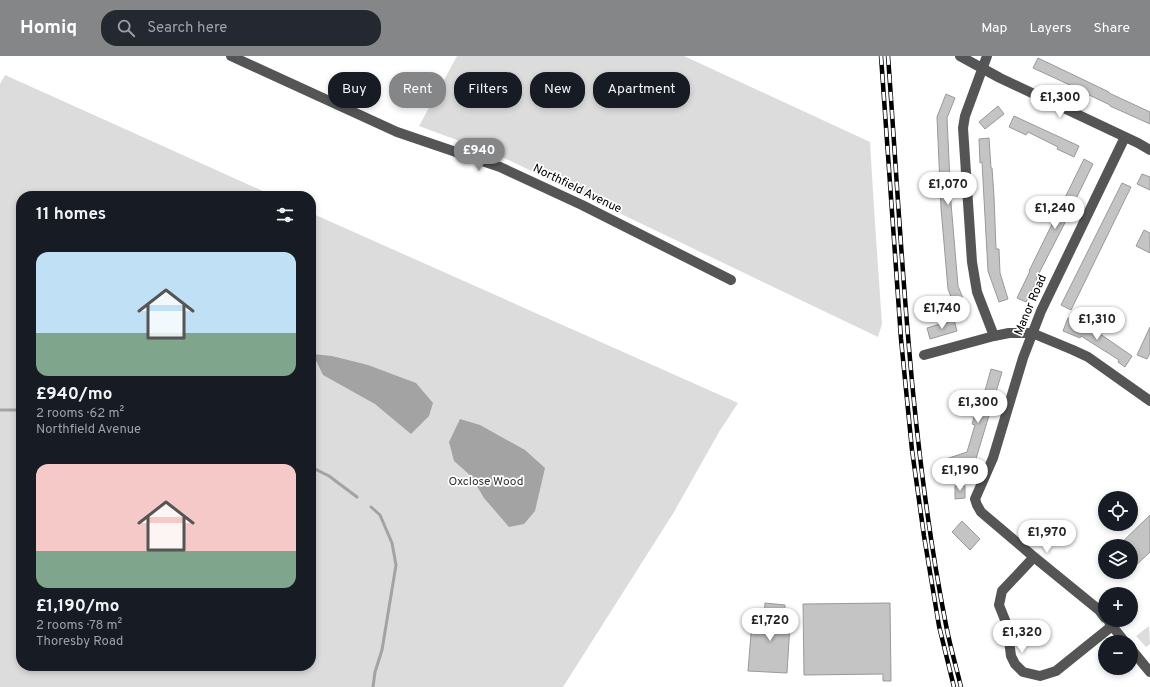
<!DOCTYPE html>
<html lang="en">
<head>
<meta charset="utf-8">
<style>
	body { margin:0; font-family:Overpass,sans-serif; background:#242831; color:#f1f3f6; height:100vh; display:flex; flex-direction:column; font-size:15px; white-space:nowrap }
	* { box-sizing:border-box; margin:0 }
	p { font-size:13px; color:#9ea1a6 }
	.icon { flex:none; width:22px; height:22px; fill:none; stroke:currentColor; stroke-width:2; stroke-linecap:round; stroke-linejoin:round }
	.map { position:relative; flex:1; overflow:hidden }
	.side { position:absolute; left:16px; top:135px; width:300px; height:480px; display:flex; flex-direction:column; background:#171b24; border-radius:16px; box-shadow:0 2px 6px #0003 }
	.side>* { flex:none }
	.guide { position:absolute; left:328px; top:16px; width:380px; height:36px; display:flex; gap:8px }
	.buttons { position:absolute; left:1098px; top:435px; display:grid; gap:8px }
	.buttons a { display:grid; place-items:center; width:40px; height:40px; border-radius:50%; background:#171b24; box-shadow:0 2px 6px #0003; font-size:20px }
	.price { position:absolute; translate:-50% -34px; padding:0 9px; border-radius:14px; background:#fff; color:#222; font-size:13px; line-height:26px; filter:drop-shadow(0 1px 2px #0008) }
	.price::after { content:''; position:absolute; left:50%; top:24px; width:12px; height:9px; margin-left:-6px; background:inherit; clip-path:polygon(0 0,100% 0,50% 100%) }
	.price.on { background:#858687; color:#fff }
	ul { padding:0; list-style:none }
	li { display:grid; align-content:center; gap:8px; height:212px; padding:0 20px }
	li span { display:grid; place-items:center; height:124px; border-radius:12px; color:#555 }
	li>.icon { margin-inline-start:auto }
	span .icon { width:72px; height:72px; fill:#fffc; stroke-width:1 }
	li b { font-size:17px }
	h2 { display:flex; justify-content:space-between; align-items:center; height:48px; padding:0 20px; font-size:17px }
	.pill { padding:0 14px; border-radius:16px; background:#171b24; box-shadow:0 2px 6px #0003; font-size:14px; line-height:36px }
	.pill.on { background:#858687; color:#fff }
	header { display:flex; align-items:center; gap:24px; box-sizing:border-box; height:56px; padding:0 20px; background:#858687; color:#fff }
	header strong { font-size:19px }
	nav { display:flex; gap:22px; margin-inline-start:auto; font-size:14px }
	.search { width:280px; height:36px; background:#242831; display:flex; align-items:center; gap:10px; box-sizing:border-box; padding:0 14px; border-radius:16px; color:#9ea1a6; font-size:15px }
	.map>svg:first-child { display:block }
	.green { fill:#dcdcdc }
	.water { fill:#a3a3a3 }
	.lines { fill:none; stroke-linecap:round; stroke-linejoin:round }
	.stream { stroke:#a3a3a3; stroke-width:3 }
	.building { fill:#c4c4c4; stroke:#999 }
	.minor { stroke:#555; stroke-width:10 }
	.rail-casing { stroke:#000; stroke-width:4.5 }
	.rail { stroke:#fff; stroke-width:3; stroke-dasharray:9; stroke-linecap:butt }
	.labels { text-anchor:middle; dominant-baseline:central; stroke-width:3.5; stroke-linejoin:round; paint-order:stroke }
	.street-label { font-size:12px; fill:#000; stroke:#fff }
	.park-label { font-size:12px; fill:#333; stroke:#fff }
</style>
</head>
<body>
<header>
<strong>Homiq</strong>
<div class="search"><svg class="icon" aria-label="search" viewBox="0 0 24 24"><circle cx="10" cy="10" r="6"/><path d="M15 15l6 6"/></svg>Search here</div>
<nav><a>Map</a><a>Layers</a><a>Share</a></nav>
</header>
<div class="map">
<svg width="1150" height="631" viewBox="0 0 1150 631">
	<rect width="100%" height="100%" fill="#fff"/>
	<path class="green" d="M 457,0 L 684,0 L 870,86 L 874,152 L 882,268 L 878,281 L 500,100 L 419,70 Z
		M 5,19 L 274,140 L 21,140 L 21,610 L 311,610 L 311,157 L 738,347 L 719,376 L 674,456 L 563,631 L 0,631 L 0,28 Z
		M 1149,570 L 1150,588 L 1146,591 L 1136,580 Z"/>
	<path class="water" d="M 313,298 L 332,300 L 368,309 L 416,327 L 433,347 L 429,360 L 411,378 L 375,348 L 323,319 Z
		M 460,363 L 480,369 L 525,394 L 545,412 L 535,455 L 524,468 L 509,471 L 484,442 L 471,420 L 454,405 L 449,386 Z"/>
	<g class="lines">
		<path class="stream" d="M 0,354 L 21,354
			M 311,411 L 329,420 L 357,441
			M 371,451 L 380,459 L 392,487 L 396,509 L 382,594 L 375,616 L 373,631"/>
	</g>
	<path class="building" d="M 1038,2 L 1109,36 L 1109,37 L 1150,56 L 1150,68 L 1110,50 L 1110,49 L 1085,37 L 1085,36 L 1033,12 Z
		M 946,38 L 955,42 L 947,62 L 951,147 L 958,230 L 968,255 L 958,259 L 948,233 L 941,152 L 937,61 Z
		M 998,50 L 1004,58 L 985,73 L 979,66 Z
		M 1014,60 L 1079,90 L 1074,101 L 1057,93 L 1058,91 L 1028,76 L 1026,79 L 1009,71 Z
		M 989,82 L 991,112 L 992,112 L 994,141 L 996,193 L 999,193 L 1000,217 L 1008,243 L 999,246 L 988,215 L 982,106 L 980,107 L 979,83 Z
		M 1084,103 L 1093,108 L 1070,155 L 1071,155 L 1036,223 L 1037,224 L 1026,246 L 1017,242 L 1030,215 L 1029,215 Z
		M 1142,118 L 1150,121 L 1150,134 L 1137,128 Z
		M 1122,127 L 1131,131 L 1071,254 L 1061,249 Z
		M 1144,174 L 1150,177 L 1150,197 L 1136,190 Z
		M 1068,262 L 1093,273 L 1132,300 L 1125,311 L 1118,306 L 1119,304 L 1081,280 L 1080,282 L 1063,275 Z
		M 954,264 L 957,275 L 930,283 L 927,272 Z
		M 1150,271 L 1150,297 L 1147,303 L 1137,299 Z
		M 991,313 L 1002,316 L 975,406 L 961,402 L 964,410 L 947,415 L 943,404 L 967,396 L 975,369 L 972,368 L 979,345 L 982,346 Z
		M 955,430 L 965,430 L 965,442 L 955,443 Z
		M 1150,459 L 1150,496 L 1131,514 L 1131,490 L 1118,490 Z
		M 962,465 L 980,483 L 970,494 L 952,476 Z
		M 765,547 L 785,549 L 784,568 L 790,568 L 787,617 L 748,615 L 752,566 L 764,566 Z
		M 890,547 L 891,625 L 883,625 L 883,618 L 804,619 L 803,548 Z"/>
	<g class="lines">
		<path class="minor" d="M 231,0 L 397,76 L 500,111 L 582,149 L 731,224
			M 960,0 L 1000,22 L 1138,87 L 1150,94
			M 987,0 L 965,60 L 963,72 L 972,206 L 977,236 L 994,280
			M 924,299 L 994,280 L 1009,277 L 1032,277 L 1073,294 L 1088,301 L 1150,345
			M 1034,501 L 1002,535 L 999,549 L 1007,569 L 1011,600 L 1015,608 L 1023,616 L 1040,620 L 1056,615 L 1112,570
			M 1105,562 L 1099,554 L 1034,501 L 981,456 L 977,449 L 975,443 L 993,402 L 1023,302 L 1041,255 L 1125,81
			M 1109,566 L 1125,586
			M 1131,593 L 1150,616"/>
		<defs>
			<path id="rail" d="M 881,0 L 901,283 L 912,394 L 924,480 L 939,570 L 954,631
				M 888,0 C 902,190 909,381 946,569 C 950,590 956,610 961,631"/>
		</defs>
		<use href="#rail" class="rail-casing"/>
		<use href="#rail" class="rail"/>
	</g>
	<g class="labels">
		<g class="street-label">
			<text transform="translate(577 133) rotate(26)">Northfield Avenue</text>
			<text transform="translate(1031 249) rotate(-67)">Manor Road</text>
		</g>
		<g class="park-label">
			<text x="486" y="426">Oxclose Wood</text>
		</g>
	</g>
</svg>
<div class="buttons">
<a><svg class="icon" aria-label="locate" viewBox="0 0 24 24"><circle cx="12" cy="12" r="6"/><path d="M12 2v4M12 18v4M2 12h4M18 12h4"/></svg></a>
<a><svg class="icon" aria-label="layers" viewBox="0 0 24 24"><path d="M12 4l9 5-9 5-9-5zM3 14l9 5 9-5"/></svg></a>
<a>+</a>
<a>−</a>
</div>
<b class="price" style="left:1060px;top:63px">£1,300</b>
<b class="price on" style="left:479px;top:116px">£940</b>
<b class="price" style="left:948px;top:150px">£1,070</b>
<b class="price" style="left:1055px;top:174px">£1,240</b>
<b class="price" style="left:942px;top:274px">£1,740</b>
<b class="price" style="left:1097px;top:285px">£1,310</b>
<b class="price" style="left:978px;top:368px">£1,300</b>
<b class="price" style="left:960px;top:436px">£1,190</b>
<b class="price" style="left:1047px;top:498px">£1,970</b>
<b class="price" style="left:770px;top:586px">£1,720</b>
<b class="price" style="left:1022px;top:598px">£1,320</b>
<div class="guide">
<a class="pill">Buy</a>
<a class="pill on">Rent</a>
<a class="pill">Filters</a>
<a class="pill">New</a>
<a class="pill">Apartment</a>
</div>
<section class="side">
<h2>11 homes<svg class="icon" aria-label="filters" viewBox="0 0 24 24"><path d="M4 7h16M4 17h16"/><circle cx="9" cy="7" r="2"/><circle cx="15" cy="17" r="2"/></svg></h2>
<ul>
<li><span style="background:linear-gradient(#bfe0f5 65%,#7fa58c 0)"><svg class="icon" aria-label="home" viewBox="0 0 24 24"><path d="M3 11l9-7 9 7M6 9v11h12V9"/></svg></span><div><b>£940/mo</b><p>2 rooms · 62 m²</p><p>Northfield Avenue</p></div></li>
<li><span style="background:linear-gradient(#f6c9c9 70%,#7fa58c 0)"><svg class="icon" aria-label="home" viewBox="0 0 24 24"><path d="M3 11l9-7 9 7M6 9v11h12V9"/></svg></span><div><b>£1,190/mo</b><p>2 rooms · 78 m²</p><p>Thoresby Road</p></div></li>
</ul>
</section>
</div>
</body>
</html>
